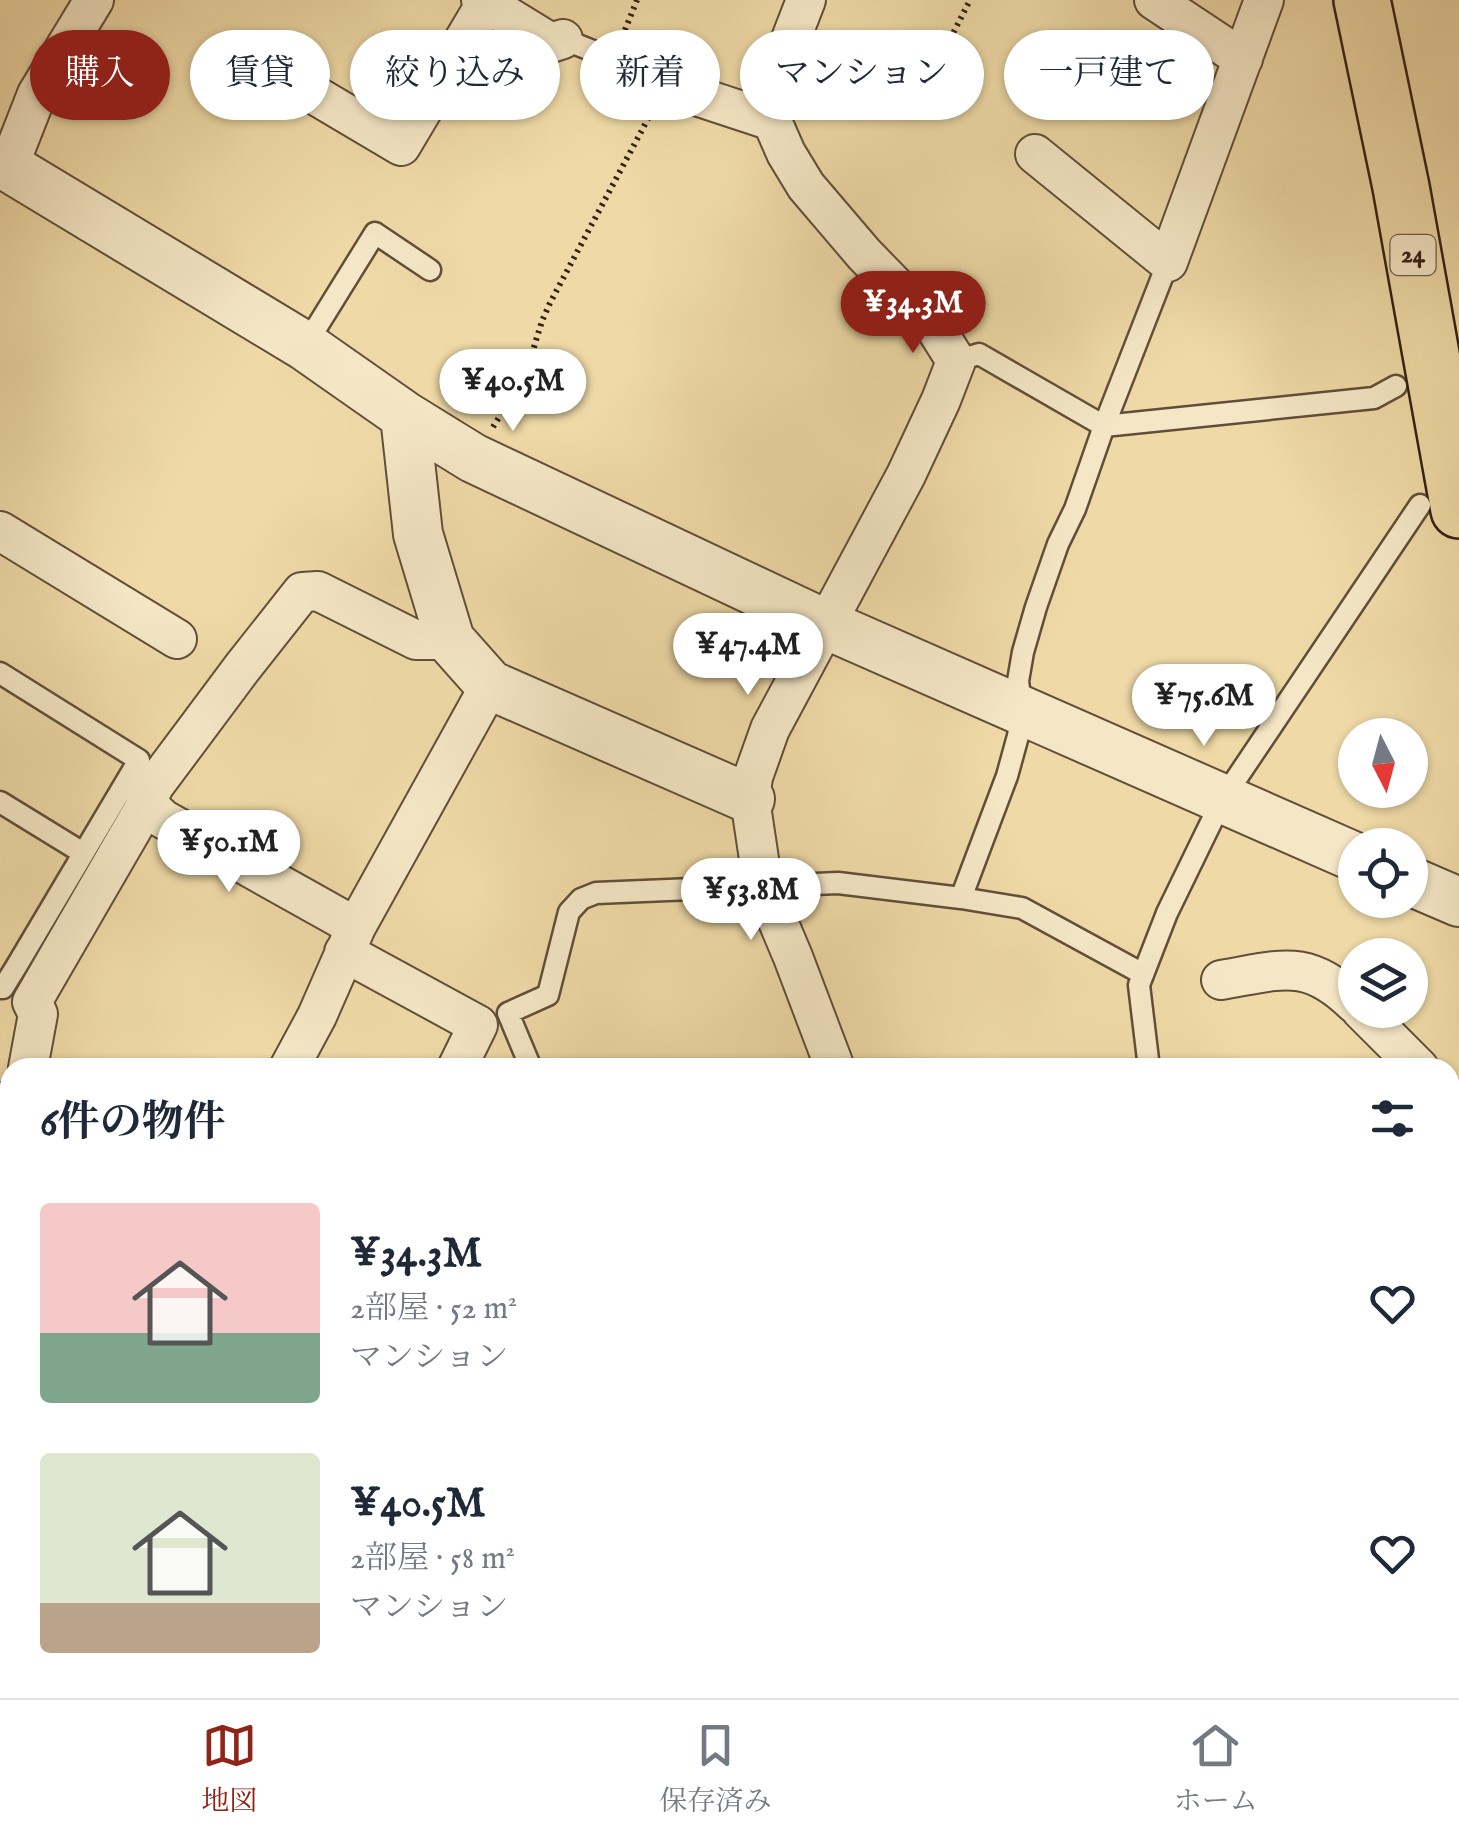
<!DOCTYPE html>
<html lang="ja">
<head>
<meta charset="utf-8">
<style>
	body { margin:0; font-family:"IM FELL English","Noto Serif JP",serif; background:#f6f6f7; color:#1f2937; height:100vh; display:flex; flex-direction:column; font-size:38px; white-space:nowrap }
	* { box-sizing:border-box; margin:0 }
	p { font-size:32px; color:#747a83 }
	.icon { flex:none; width:55px; height:55px; fill:none; stroke:currentColor; stroke-width:2; stroke-linecap:round; stroke-linejoin:round }
	.map { position:relative; flex:1; overflow:hidden }
	.panel { position:absolute; left:0px; top:1058px; width:1460px; height:642px; display:flex; flex-direction:column; background:#fff; border-radius:30px 30px 0 0; box-shadow:0 2px 8px #0004 }
	.panel>* { flex:none }
	.guide { position:absolute; left:30px; top:30px; width:1400px; height:90px; display:flex; gap:20px }
	.needle { width:65px; rotate:174deg }
	.controls { position:absolute; left:1338px; top:718px; display:grid; gap:20px }
	.controls a { display:grid; place-items:center; width:90px; height:90px; border-radius:50%; background:#fff; box-shadow:0 2px 8px #0004; font-size:50px }
	.price { position:absolute; translate:-50% -85px; padding:0 22px; border-radius:35px; background:#fff; color:#222; font-size:32px; line-height:65px; filter:drop-shadow(0 2px 5px #0008) }
	.price::after { content:''; position:absolute; left:50%; top:60px; width:30px; height:22px; margin-left:-15px; background:inherit; clip-path:polygon(0 0,100% 0,50% 100%) }
	.price.current { background:#8f2418; color:#fff }
	ul { padding:0; list-style:none }
	li { display:flex; align-items:center; gap:30px; height:250px; padding:0 40px }
	li span { display:grid; place-items:center; flex:none; width:280px; height:200px; border-radius:10px; color:#555 }
	li>.icon { margin-inline-start:auto }
	span .icon { width:120px; height:120px; fill:#fffc; stroke-width:1 }
	li b { font-size:42px }
	h2 { display:flex; justify-content:space-between; align-items:center; height:120px; padding:0 40px; font-size:42px }
	.chip { padding:0 35px; border-radius:45px; background:#fff; box-shadow:0 2px 8px #0004; font-size:35px; line-height:90px }
	.chip.current { background:#8f2418; color:#fff }
	.tabs { display:flex; justify-content:space-around; align-items:center; height:140px; border-top:2px solid #e0e1e3; background:#fff; font-size:28px; color:#747a83 }
	.tabs a { display:grid; justify-items:center; gap:5px }
	.tabs .current { color:#8f2418 }
	.map>svg:first-child { display:block }
	.lines { fill:none; stroke-linecap:round; stroke-linejoin:round }
	.service-casing { stroke:#614e3a; stroke-width:25 }
	.minor-casing { stroke:#614e3a; stroke-width:42 }
	.tertiary-casing { stroke:#614e3a; stroke-width:52 }
	.primary-casing { stroke:#322016; stroke-width:60 }
	.path { stroke:#322016; stroke-width:6; stroke-dasharray:2.5 5; stroke-linecap:butt }
	.service { stroke:#f5e7c6; stroke-width:20 }
	.minor { stroke:#f5e7c6; stroke-width:38 }
	.tertiary { stroke:#f5e7c6; stroke-width:48 }
	.primary { stroke:#efdaa7; stroke-width:55 }
	.labels { text-anchor:middle; dominant-baseline:central; stroke-width:9; stroke-linejoin:round; paint-order:stroke }
	.shield { fill:#f5e7c6; stroke:#6c5c4b; stroke-width:2.5 }
	.shield-label { font-size:25px; font-weight:bold; fill:#322016 }
</style>
</head>
<body>
<div class="map">
<svg width="1459" height="1698" viewBox="0 0 1459 1698">
	<rect width="100%" height="100%" fill="#efdaa7"/>
	<filter id="stains"><feTurbulence type="fractalNoise" baseFrequency=".002" numOctaves="4"/><feColorMatrix values="0 0 0 0 .2 0 0 0 0 .09 0 0 0 0 .02 0 0 0 .5 -.17"/></filter>
	<radialGradient id="worn" r=".72"><stop offset=".6" stop-color="#630" stop-opacity="0"/><stop offset="1" stop-color="#630" stop-opacity=".3"/></radialGradient>
	<g class="lines">
		<defs>
			<path id="service" d="M 563,39 L 613,59
				M 305,346 L 375,233 L 430,270
				M 956,361 L 979,354 L 1104,426 L 1374,398 L 1396,386
				M 0,673 L 139,760 L 16,967 L 3,988 L 0,988
				M 0,802 L 83,853
				M 961,898 L 1007,776 L 1018,736 L 1022,712 L 1018,681 L 1023,652 L 1036,607 L 1058,544 L 1075,509 L 1104,426 L 1168,262
				M 531,1068 L 508,1013 L 548,995 L 569,912 L 581,899 L 596,893 L 838,883 L 961,898 L 1022,908 L 1143,974
				M 1149,1068 L 1139,985 L 1167,913 L 1222,800 L 1420,505"/>
			<path id="minor" d="M 481,0 L 551,43 L 563,39
				M 806,0 L 770,93 L 772,121 L 786,153 L 806,186 L 864,254 L 934,326 L 956,361 L 941,400 L 906,475 L 770,729 L 753,777 L 750,799 L 763,886 L 793,957 L 835,1068
				M 1154,0 L 1243,59
				M 613,59 L 666,86 L 772,121
				M 298,85 L 401,146 L 486,3
				M 1035,154 L 1168,262 L 1264,0
				M 8,168 L 37,94 L 94,0
				M 0,531 L 177,639
				M 146,803 L 163,819 L 356,927
				M 344,952 L 478,1025 L 457,1068
				M 1221,980 C 1281,970 1307,957 1355,1004
				M 1361,1010 L 1419,1068
				M 28,1068 L 38,1014 L 32,1002 L 142,812 L 154,786 L 242,668 L 302,592 L 318,591 L 416,640 L 450,640
				M 289,1068 L 317,1016 L 356,927 L 490,685
				M 1450,1098 L 1459,1107
				M 0,1102 L 10,1106
				M 0,1213 L 10,1163
				M 990,1690 L 992,1698
				M 67,1698 L 68,1690
				M 232,1698 L 234,1690
				M 447,1698 L 448,1690
				M 654,1698 L 655,1690"/>
			<path id="tertiary" d="M 0,162 L 305,346 L 405,416 L 473,458 L 825,624 L 1355,857
				M 405,416 L 418,534 L 450,640 L 490,685 L 750,799
				M 1410,881 L 1459,902"/>
			<path id="primary" d="M 1362,0 L 1401,187 L 1459,510"/>
		</defs>
		<use href="#service" class="service-casing"/>
		<use href="#minor" class="minor-casing"/>
		<use href="#tertiary" class="tertiary-casing"/>
		<use href="#primary" class="primary-casing"/>
		<path class="path" d="M 625,30 L 637,0
			M 940,59 L 970,0
			M 493,427 L 525,376 L 542,321 L 550,303 L 651,113"/>
		<use href="#service" class="service"/>
		<use href="#minor" class="minor"/>
		<use href="#tertiary" class="tertiary"/>
		<use href="#primary" class="primary"/>
	</g>
	<g class="labels">
		<rect class="shield" x="1390.5" y="235" width="45" height="40" rx="8"/>
		<g class="shield-label">
			<text x="1413" y="255">24</text>
		</g>
	</g>
	<rect width="100%" height="100%" filter="url(#stains)"/>
	<rect width="100%" height="100%" fill="url(#worn)"/>
</svg>
<div class="controls">
<a><svg class="needle" viewBox="-14 -14 28 28"><path d="M0-13l5 13h-10z" fill="#e53935"/><path d="M0 13l5-13h-10z" fill="#747a83"/></svg></a>
<a><svg class="icon" aria-label="locate" viewBox="0 0 24 24"><circle cx="12" cy="12" r="6"/><path d="M12 2v4M12 18v4M2 12h4M18 12h4"/></svg></a>
<a><svg class="icon" aria-label="layers" viewBox="0 0 24 24"><path d="M12 4l9 5-9 5-9-5zM3 14l9 5 9-5"/></svg></a>
</div>
<b class="price current" style="left:913px;top:356px">¥34.3M</b>
<b class="price" style="left:513px;top:434px">¥40.5M</b>
<b class="price" style="left:748px;top:698px">¥47.4M</b>
<b class="price" style="left:1204px;top:749px">¥75.6M</b>
<b class="price" style="left:229px;top:895px">¥50.1M</b>
<b class="price" style="left:751px;top:943px">¥53.8M</b>
<div class="guide">
<a class="chip current">購入</a>
<a class="chip">賃貸</a>
<a class="chip">絞り込み</a>
<a class="chip">新着</a>
<a class="chip">マンション</a>
<a class="chip">一戸建て</a>
</div>
<section class="panel">
<h2>6件の物件<svg class="icon" aria-label="filters" viewBox="0 0 24 24"><path d="M4 7h16M4 17h16"/><circle cx="9" cy="7" r="2"/><circle cx="15" cy="17" r="2"/></svg></h2>
<ul>
<li><span style="background:linear-gradient(#f6c9c9 65%,#7fa58c 0)"><svg class="icon" aria-label="home" viewBox="0 0 24 24"><path d="M3 11l9-7 9 7M6 9v11h12V9"/></svg></span><div><b>¥34.3M</b><p>2部屋 · 52 m²</p><p>マンション</p></div><svg class="icon" aria-label="heart" viewBox="0 0 24 24"><path d="M12 20l-8-8c-3-5 5-10 8-4 3-6 11-1 8 4z"/></svg></li>
<li><span style="background:linear-gradient(#dfe7d0 75%,#b9a48a 0)"><svg class="icon" aria-label="home" viewBox="0 0 24 24"><path d="M3 11l9-7 9 7M6 9v11h12V9"/></svg></span><div><b>¥40.5M</b><p>2部屋 · 58 m²</p><p>マンション</p></div><svg class="icon" aria-label="heart" viewBox="0 0 24 24"><path d="M12 20l-8-8c-3-5 5-10 8-4 3-6 11-1 8 4z"/></svg></li>
</ul>
</section>
</div>
<nav class="tabs">
<a class="current"><svg class="icon" aria-label="map" viewBox="0 0 24 24"><path d="M3 6l6-2 6 2 6-2v14l-6 2-6-2-6 2zM9 4v14M15 6v14"/></svg>地図</a>
<a><svg class="icon" aria-label="saved" viewBox="0 0 24 24"><path d="M7 4h10v16l-5-4-5 4z"/></svg>保存済み</a>
<a><svg class="icon" aria-label="home" viewBox="0 0 24 24"><path d="M3 11l9-7 9 7M6 9v11h12V9"/></svg>ホーム</a>
</nav>
</body>
</html>
